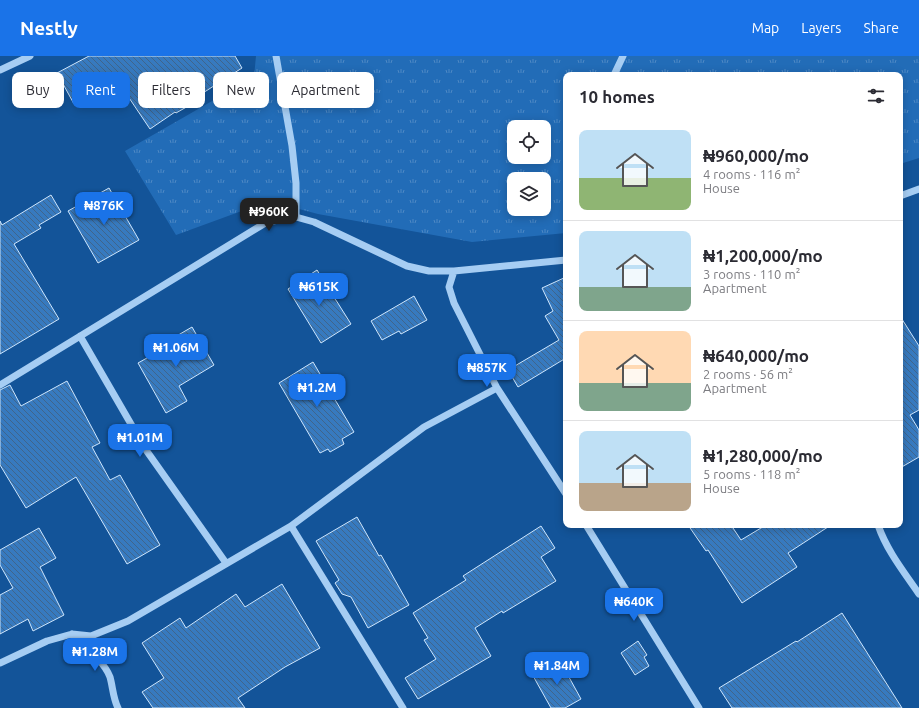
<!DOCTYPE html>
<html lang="en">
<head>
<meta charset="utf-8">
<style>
	body { margin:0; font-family:Ubuntu,sans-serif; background:#f2f2f3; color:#2b2b33; height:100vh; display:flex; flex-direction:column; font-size:15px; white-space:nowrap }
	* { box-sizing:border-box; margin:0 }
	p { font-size:13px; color:#7c7c81 }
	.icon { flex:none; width:22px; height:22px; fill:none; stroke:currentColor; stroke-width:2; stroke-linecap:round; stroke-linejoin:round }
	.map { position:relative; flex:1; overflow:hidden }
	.panel { position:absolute; left:563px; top:16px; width:340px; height:456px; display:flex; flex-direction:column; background:#fff; border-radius:8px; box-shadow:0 2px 10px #0003 }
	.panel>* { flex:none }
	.banner { position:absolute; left:12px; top:16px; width:380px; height:36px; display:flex; gap:8px }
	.tools { position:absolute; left:507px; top:64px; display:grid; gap:8px }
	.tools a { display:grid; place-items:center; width:44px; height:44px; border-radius:8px; background:#fff; box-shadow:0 2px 10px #0003; font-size:20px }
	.price { position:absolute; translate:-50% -34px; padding:0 9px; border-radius:8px; background:#1a73e8; color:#fff; font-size:13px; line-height:26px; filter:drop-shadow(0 1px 2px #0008) }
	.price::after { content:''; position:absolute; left:50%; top:24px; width:12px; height:9px; margin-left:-6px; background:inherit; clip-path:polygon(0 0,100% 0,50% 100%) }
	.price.on { background:#222; color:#fff }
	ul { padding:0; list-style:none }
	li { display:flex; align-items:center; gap:12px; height:100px; padding:0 16px }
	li+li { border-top:1px solid #e1e1e2 }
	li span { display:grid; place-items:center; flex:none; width:112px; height:80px; border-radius:8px; color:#555 }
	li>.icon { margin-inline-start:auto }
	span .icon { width:48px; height:48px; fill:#fffc; stroke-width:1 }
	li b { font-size:17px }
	h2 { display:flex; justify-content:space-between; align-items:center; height:48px; padding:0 16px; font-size:17px }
	.tag { padding:0 14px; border-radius:8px; background:#fff; box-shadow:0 2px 10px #0003; font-size:14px; line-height:36px }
	.tag.on { background:#1a73e8; color:#fff }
	header { display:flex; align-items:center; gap:24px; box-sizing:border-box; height:56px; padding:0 20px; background:#1a73e8; color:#fff }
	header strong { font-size:19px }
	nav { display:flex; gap:22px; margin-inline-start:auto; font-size:14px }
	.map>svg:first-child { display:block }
	.grass { fill:url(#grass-tufts); fill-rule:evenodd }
	.building { fill:url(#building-back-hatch); stroke:#cee6fd }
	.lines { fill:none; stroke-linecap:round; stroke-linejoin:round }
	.minor { stroke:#a6cdf3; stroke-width:7 }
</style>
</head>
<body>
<header>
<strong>Nestly</strong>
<nav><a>Map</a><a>Layers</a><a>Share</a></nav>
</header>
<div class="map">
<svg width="919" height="652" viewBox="0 0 919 652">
	<defs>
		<pattern id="grass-tufts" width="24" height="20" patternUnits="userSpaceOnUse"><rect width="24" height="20" fill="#226cb7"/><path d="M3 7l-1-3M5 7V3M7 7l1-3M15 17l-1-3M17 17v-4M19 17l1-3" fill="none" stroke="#4e89c5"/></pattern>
		<pattern id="building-back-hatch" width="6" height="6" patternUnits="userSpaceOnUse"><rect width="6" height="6" fill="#377abf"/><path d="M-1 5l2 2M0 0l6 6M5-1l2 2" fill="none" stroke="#40658b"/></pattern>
	</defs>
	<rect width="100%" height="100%" fill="#135499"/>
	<path class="grass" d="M 256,0 L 919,0 L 919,102 L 900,108 L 900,19 L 566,19 L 566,177 L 472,186 L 318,158 L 269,145 L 176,179 L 125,95 L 254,21 ZM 514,71 L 544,71 L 544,101 L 514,101 ZM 514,123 L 544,123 L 544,153 L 514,153 Z"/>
	<path class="building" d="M 89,0 L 235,0 L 242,12 L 195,42 L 197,45 L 176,57 L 175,56 L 150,73 L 117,24 L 74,48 L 57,17 Z
		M 109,132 L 139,184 L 98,207 L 68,155 Z
		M 51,139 L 61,156 L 39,169 L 41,172 L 14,188 L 59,263 L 0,298 L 0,165 L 2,169 Z
		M 317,214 L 351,268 L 321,287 L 288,233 Z
		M 566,221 L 566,302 L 518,331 L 508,314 L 559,284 L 545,260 L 553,255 L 542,232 Z
		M 414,240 L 427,264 L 401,278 L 399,275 L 382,284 L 371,265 Z
		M 900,260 L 919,290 L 919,354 L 910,359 L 919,374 L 919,401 L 900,412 Z
		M 192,271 L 214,309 L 179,330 L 187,345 L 166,357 L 138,307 L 170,289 L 168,285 Z
		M 313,306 L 354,376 L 342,383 L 344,388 L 330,396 L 328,393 L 320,397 L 279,327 Z
		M 67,325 L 100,387 L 92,391 L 110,424 L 120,419 L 160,489 L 127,508 L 76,421 L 26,452 L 0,409 L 0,334 L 10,329 L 21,350 Z
		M 357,461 L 379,500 L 381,499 L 409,549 L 368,572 L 351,541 L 342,538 L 335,527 L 339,524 L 316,485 Z
		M 688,469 L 731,469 L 741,484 L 766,469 L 831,469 L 788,497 L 797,511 L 742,547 L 708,494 L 706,495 Z
		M 541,470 L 555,492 L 541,501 L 556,525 L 503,557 L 502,555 L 475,572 L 491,600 L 418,643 L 405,622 L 436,603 L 424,584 L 428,582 L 413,557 L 466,524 L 463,520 Z
		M 39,472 L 56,502 L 40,511 L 64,559 L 33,575 L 28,563 L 0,578 L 0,539 L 13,532 L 0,509 L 0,494 Z
		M 282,528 L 320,592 L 285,611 L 238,642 L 245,652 L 153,652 L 142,636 L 164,622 L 142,587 L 180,562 L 186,572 L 236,538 L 245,551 Z
		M 842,557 L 902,652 L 732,652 L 719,632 L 796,585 L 797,586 Z
		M 638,585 L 647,599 L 644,601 L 649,610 L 635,619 L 621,597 Z
		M 559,603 L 581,643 L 565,652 L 551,652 L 532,618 Z"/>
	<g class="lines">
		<path class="minor" d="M 276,0 L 292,90 L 296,127 L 296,161
			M 0,14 L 30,0
			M 614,19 L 623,0
			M 900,140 L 919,133
			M 454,215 L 449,231 L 454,247 L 497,332 L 566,438
			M 80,280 L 146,394 L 226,507
			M 0,329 L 267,166 L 296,161 L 314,166 L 407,210 L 429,215 L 454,215 L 566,204
			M 586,469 L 699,652
			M 878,469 C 887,495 904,516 919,538
			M 291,470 L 403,652
			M 72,578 C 84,590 104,605 110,621 C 113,632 113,642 118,652
			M 0,607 L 47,585 L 72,578 L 91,580 L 128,565 L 291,470 L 424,371 L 497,332"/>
	</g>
</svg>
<div class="tools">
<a><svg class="icon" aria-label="locate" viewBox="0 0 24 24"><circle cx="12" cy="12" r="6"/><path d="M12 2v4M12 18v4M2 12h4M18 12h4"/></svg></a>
<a><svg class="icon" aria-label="layers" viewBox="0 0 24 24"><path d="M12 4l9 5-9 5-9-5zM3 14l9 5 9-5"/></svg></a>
</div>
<b class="price" style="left:104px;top:170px">₦876K</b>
<b class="price on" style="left:269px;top:176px">₦960K</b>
<b class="price" style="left:319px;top:251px">₦615K</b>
<b class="price" style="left:176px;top:312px">₦1.06M</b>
<b class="price" style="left:487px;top:332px">₦857K</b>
<b class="price" style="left:317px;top:352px">₦1.2M</b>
<b class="price" style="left:140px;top:402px">₦1.01M</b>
<b class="price" style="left:634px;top:566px">₦640K</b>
<b class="price" style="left:95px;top:616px">₦1.28M</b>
<b class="price" style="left:557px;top:630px">₦1.84M</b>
<div class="banner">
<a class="tag">Buy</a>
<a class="tag on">Rent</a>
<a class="tag">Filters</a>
<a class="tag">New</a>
<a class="tag">Apartment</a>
</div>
<section class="panel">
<h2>10 homes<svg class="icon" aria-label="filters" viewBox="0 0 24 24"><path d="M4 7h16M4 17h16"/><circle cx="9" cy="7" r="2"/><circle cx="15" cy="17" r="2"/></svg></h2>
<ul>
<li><span style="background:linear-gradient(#bfe0f5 60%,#8fb573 0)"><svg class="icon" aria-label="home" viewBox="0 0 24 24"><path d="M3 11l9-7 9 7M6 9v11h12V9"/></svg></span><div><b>₦960,000/mo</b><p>4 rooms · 116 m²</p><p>House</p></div></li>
<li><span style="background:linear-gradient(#bfe0f5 70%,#7fa58c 0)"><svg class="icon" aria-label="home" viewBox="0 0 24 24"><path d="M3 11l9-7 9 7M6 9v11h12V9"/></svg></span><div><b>₦1,200,000/mo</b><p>3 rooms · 110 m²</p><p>Apartment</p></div></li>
<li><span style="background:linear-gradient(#ffd9b3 65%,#7fa58c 0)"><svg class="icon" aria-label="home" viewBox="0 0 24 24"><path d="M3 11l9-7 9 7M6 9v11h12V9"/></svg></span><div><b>₦640,000/mo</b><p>2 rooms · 56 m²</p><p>Apartment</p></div></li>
<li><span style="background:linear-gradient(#bfe0f5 65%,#b9a48a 0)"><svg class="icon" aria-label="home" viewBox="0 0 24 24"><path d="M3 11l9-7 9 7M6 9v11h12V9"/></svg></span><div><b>₦1,280,000/mo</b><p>5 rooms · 118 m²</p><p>House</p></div></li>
</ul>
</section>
</div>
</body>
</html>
